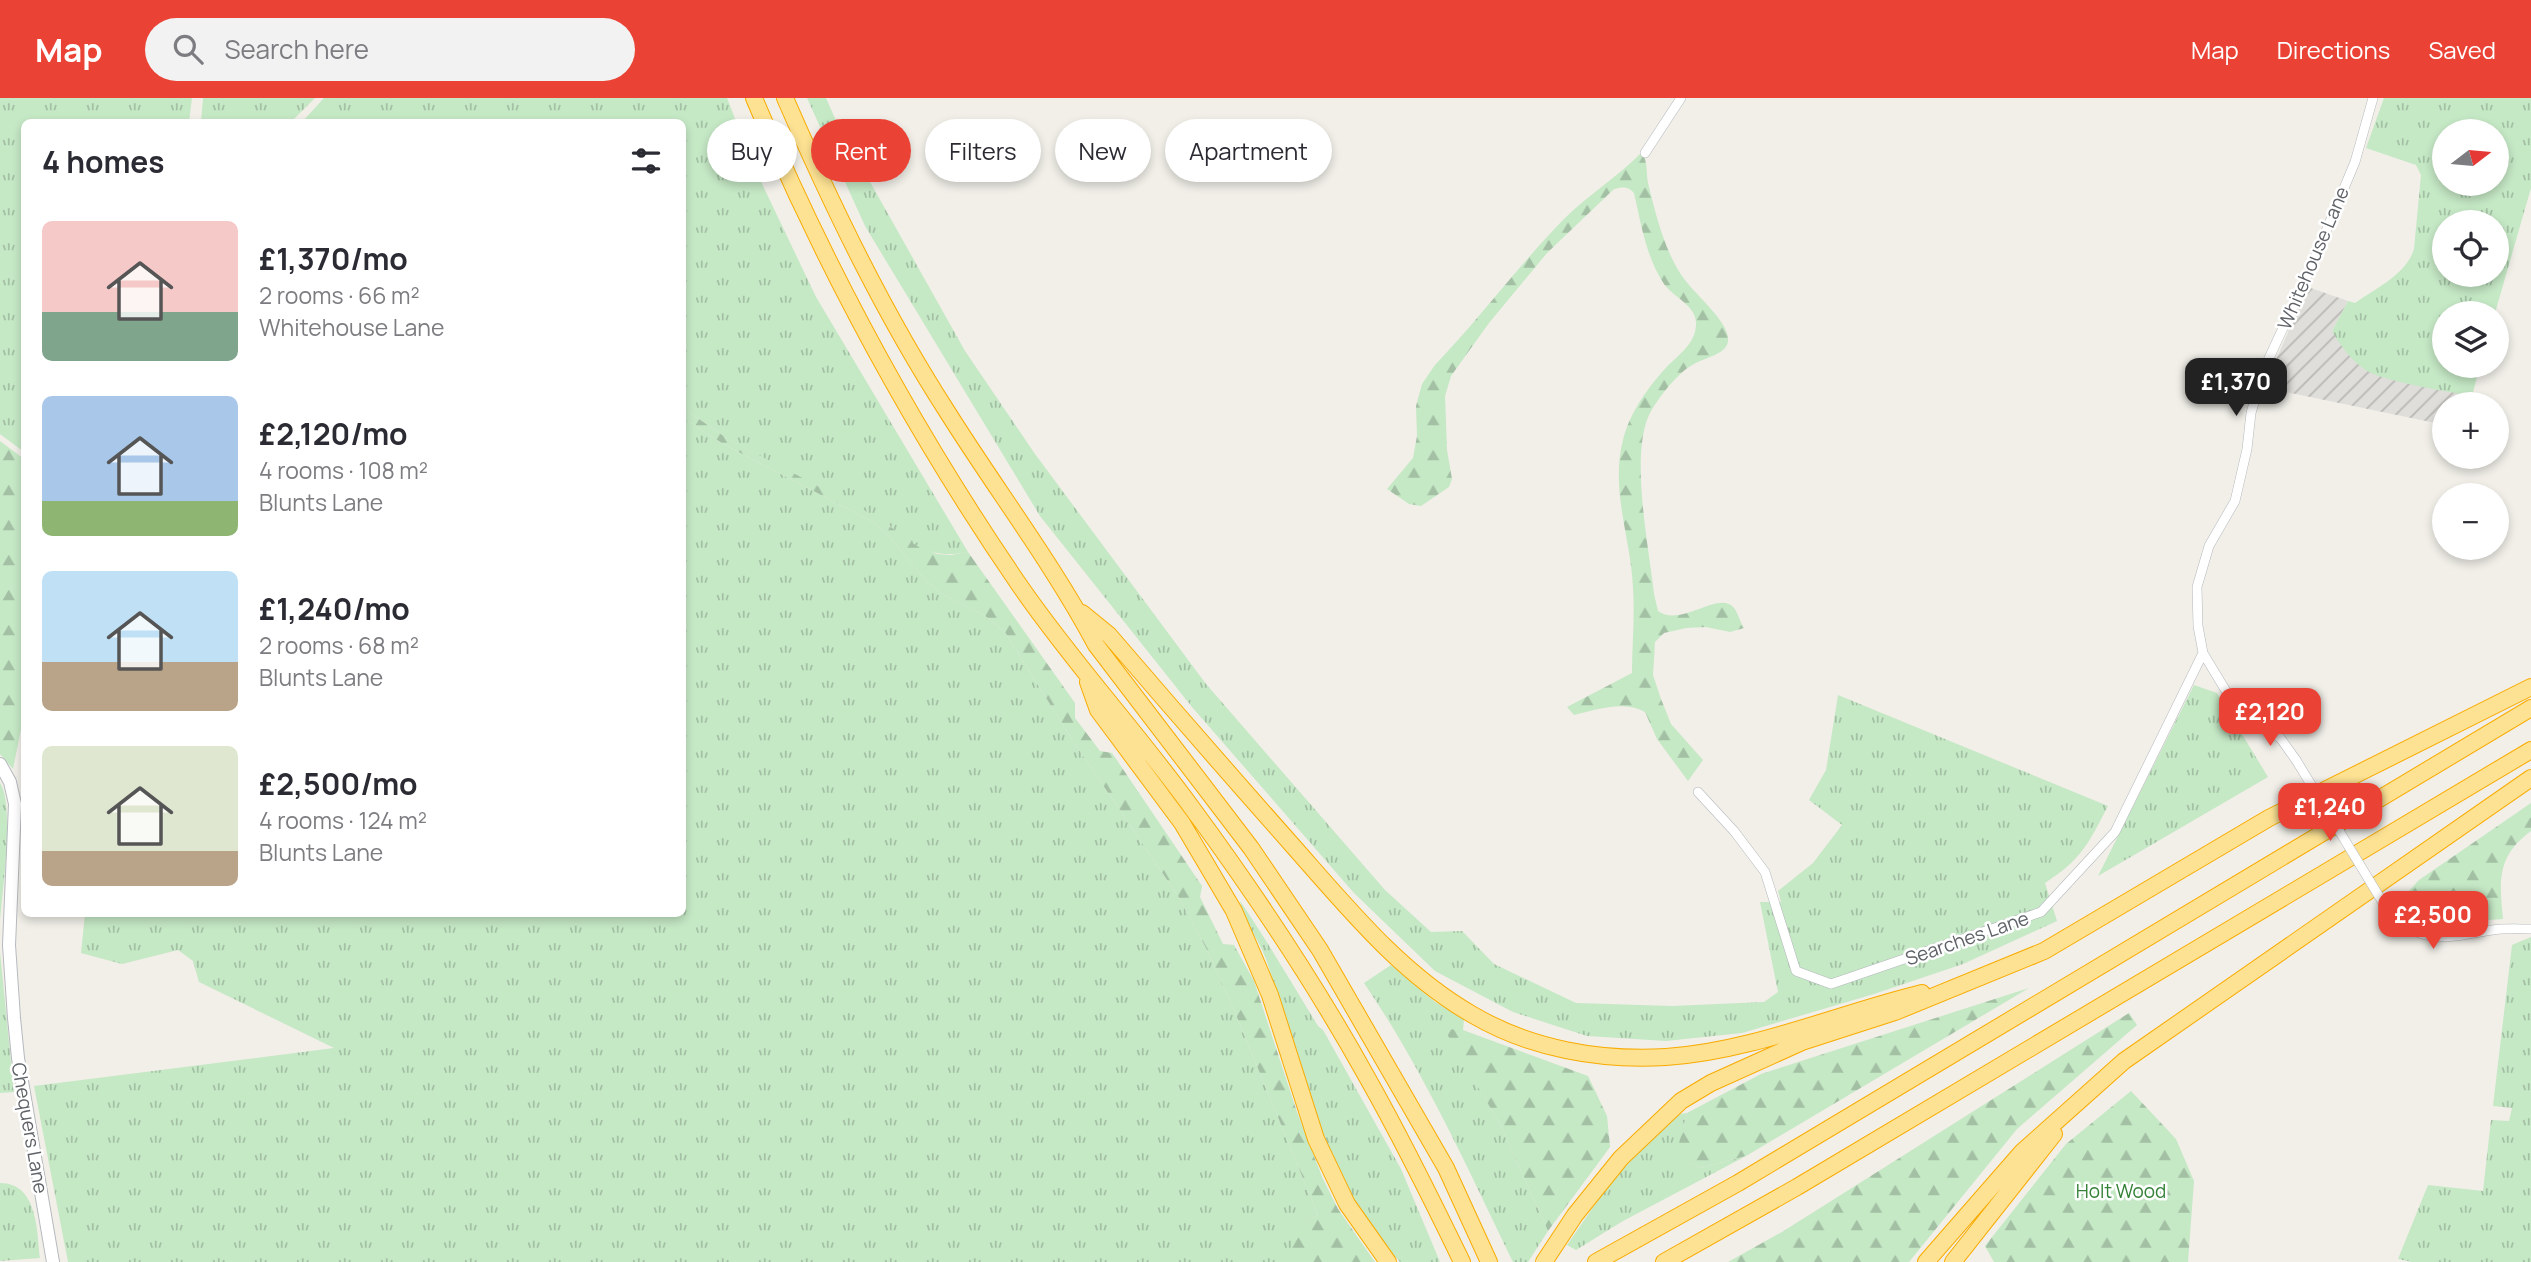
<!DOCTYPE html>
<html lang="en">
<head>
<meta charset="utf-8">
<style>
	body { margin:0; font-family:Manrope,sans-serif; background:#f2f2f3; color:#2b2b33; height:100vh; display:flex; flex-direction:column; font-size:26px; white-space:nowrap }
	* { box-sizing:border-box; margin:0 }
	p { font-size:23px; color:#7c7c81 }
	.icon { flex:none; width:38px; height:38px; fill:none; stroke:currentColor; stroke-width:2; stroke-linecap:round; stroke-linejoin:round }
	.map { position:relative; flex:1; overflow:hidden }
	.panel { position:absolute; left:21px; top:21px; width:665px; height:798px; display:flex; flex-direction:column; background:#fff; border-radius:10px; box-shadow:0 4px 10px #0003 }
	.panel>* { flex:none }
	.guide { position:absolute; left:707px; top:21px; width:665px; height:63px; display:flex; gap:14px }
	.needle { width:46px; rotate:74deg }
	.buttons { position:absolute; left:2432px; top:21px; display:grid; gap:14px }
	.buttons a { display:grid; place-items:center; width:77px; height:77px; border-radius:50%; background:#fff; box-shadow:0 4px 10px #0003; font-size:35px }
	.price { position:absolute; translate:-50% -60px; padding:0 16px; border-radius:14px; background:#ea4335; color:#fff; font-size:23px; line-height:46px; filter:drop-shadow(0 2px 4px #0008) }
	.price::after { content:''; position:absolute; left:50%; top:42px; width:21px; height:16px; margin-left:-10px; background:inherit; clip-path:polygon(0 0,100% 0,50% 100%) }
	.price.current { background:#222; color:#fff }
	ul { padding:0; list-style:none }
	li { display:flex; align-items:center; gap:21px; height:175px; padding:0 21px }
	li span { display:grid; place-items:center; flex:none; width:196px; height:140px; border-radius:10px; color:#555 }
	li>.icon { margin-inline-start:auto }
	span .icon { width:84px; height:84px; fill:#fffc; stroke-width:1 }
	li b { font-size:30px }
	h2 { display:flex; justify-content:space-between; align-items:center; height:84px; padding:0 21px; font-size:30px }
	.tag { padding:0 24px; border-radius:32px; background:#fff; box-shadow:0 4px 10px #0003; font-size:24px; line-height:63px }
	.tag.current { background:#ea4335; color:#fff }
	header { display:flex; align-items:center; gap:42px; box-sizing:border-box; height:98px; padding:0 35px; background:#ea4335; color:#fff }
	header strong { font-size:33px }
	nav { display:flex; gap:38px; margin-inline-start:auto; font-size:24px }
	.search { width:490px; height:63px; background:#f2f2f3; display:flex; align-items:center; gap:18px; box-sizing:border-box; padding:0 24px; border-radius:38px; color:#7c7c81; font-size:26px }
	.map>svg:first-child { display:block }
	.industrial { fill:url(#industrial-furrows) }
	.grass { fill:url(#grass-tufts); fill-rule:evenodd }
	.forest { fill:url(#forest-firs) }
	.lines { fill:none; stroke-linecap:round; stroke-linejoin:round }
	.street-casing { stroke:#b5b8bc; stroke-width:10 }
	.secondary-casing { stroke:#b6babf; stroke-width:14 }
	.highway-casing { stroke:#f9ab00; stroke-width:18 }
	.street { stroke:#fff; stroke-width:9 }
	.secondary { stroke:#fff; stroke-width:12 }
	.highway { stroke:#fde293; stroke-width:16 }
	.street-bridge-casing { stroke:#b5b8bc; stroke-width:10; stroke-linecap:butt }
	.street-bridge { stroke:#fff; stroke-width:9 }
	.labels { text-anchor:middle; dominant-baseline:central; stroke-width:5; stroke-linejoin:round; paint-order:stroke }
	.street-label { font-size:19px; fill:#5f6368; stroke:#fff }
	.park-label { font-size:19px; fill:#348238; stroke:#fff }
</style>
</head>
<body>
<header>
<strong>Map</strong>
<div class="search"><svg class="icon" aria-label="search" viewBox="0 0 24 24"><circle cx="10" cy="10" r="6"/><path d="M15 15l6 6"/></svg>Search here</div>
<nav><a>Map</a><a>Directions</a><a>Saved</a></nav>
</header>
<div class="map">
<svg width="2531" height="1164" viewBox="0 0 2531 1164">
	<defs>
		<pattern id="industrial-furrows" width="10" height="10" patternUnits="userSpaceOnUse" patternTransform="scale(1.75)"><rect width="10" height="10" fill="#e0deda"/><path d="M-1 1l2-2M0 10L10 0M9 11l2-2" fill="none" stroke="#b9b8b5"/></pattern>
		<pattern id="grass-tufts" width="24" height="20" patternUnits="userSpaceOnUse" patternTransform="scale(1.75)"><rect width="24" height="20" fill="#c5e8c5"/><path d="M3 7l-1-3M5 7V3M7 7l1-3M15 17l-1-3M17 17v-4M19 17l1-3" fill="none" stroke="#a3c0a4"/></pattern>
		<pattern id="forest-firs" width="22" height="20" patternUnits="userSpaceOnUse" patternTransform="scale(1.75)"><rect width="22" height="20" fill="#c5e8c5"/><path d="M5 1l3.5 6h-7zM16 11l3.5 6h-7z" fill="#a3c0a4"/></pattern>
	</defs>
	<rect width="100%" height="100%" fill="#f1efe8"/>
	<path class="industrial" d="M 2308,189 L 2348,203 L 2332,233 L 2382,279 L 2472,298 L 2469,306 L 2445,306 L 2445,327 L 2267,290 L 2275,264 Z"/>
	<path class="grass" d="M 0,0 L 192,0 L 189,24 L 24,24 L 24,354 L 0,336 Z
		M 203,0 L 315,0 L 291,24 L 201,24 Z
		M 324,0 L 727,0 L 753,67 L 816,199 L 968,454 C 934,461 915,450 890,428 L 728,341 L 683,310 L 682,24 L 302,24 Z
		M 807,0 L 826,0 L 837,25 L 965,253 L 1035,356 L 1206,586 L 1385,792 L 1431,834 L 1462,833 L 1494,866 L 1576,905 L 1672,908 L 1764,904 L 1778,894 L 1760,804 L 1781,804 L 1778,793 L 1813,765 L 1842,727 L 1809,702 L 1826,672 L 1838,597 L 2108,708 C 2088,746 2082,761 2045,785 L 2057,823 L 1963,866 L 1874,896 L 1742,935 L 1666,943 L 1587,938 L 1513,914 L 1435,873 L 1354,795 L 1192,609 L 1040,418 L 865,128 Z
		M 2384,0 L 2531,0 L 2531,90 L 2495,215 L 2445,215 L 2445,268 L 2480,268 L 2472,298 C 2447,293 2383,284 2364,271 C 2351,262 2340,247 2332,233 L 2348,203 L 2355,205 C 2376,190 2406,177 2414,151 L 2421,77 L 2416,67 L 2366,50 ZM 2445,33 L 2497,33 L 2497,86 L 2445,86 ZM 2445,124 L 2497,124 L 2497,177 L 2445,177 Z
		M 683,320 L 725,347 L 873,424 L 892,442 L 926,483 L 944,497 L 984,517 L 1005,534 L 1071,640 L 1178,798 L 1208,854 L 1234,912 L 1318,1117 C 1295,1128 1294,1141 1292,1164 L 68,1164 L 34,988 L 334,950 L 199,884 L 193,863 L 178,852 L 122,866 L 81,855 L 85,816 L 682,816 Z
		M 2194,587 L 2217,595 L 2268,679 L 2098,778 Z
		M 0,685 C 15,707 2,795 0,824 Z
		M 1240,803 C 1268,844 1292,886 1318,928 L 1323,932 L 1401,1071 L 1440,1164 L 1400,1164 C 1326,1090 1299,958 1266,861 C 1259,842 1243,822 1240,803 Z
		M 2531,839 L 2531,1164 L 2412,1164 L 2398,1161 L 2428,1087 L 2483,1093 L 2491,1022 L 2509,1023 L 2512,1010 L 2493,1008 L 2512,847 Z
		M 0,854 L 14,994 L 0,995 Z
		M 1391,867 L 1435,904 L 1464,921 L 1463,932 L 1445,932 L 1501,1028 L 1548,1133 L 1528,1164 L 1513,1164 C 1467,1069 1424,973 1364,885 Z
		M 1687,1015 L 1676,1060 L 1701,1070 L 1746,1058 L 1623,1123 L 1576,1152 L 1567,1147 L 1603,1095 L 1638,1054 L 1680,1016 Z
		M 0,1085 C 38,1085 37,1134 40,1160 L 0,1163 Z"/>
	<path class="forest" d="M 1642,54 C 1648,65 1646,74 1648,85 C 1655,114 1664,150 1680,175 C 1691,194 1730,223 1728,243 C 1727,256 1704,260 1694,266 C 1678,274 1657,301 1649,317 C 1630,359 1649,449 1654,496 L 1658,513 C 1682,530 1719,491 1734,510 C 1738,515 1740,524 1744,530 L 1730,534 L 1706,529 L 1686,530 L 1664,535 L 1655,544 L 1653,577 L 1661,601 L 1671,626 L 1703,662 L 1688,683 L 1657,641 L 1645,614 C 1623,602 1596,612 1574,617 L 1567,609 L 1632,575 C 1632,547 1635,518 1633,490 C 1631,440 1610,392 1623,342 C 1629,317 1646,292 1663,273 C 1675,259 1696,247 1696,226 C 1697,208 1673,199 1664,186 C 1646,159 1641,125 1634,95 C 1628,88 1623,89 1614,91 L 1547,155 L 1489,225 L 1451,278 L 1445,298 L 1447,352 L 1452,381 L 1449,389 L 1421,408 L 1409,406 L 1387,391 L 1413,360 L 1417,338 L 1416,308 L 1422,286 L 1435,267 C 1480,220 1519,167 1564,121 C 1589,96 1618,79 1642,54 Z
		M 683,310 L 728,341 L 877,419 L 917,448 L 937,456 L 951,457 L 968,454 L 1075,605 L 1075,620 L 1100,653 L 1112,655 L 1202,788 L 1200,799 L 1223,846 L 1234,847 L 1254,883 L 1297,1014 L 1323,1081 L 1338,1111 L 1375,1164 L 1292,1164 C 1293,1136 1293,1130 1318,1117 L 1234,912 L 1208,854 L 1178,798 L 1071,640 L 1005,534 L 984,517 L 944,497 L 926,483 L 892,442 L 873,424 L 725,347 L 683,320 Z
		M 0,343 L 24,361 L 24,616 L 13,671 L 0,656 Z
		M 2531,705 L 2531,733 C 2497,758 2499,782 2503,821 C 2468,823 2426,829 2395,808 L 2419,782 Z
		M 2029,890 L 1746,1058 L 1701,1070 L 1675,1060 L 1687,1015 L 1761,976 Z
		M 2129,915 L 2137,927 L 2017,1031 L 1909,1164 L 1728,1164 L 1782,1134 Z
		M 1444,931 L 1463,932 L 1588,978 L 1607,1018 L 1610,1049 L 1548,1133 L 1501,1028 Z
		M 2131,993 L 2176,1041 L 2194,1083 L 2188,1164 L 1994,1164 L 1985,1148 L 2066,1046 Z"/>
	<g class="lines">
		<defs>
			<path id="street" d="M 1645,55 L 1681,0
				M 2296,662 L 2281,641 L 2226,593 L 2203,555 L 2198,528 L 2197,489 L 2209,448 L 2235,403 L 2247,351 L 2251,315 L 2264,271 L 2308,176 L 2355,64 L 2373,0
				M 1698,694 L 1734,733 L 1765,774 L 1796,873 L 1831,886 L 2041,814 L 2115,734 L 2203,555
				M 2388,813 C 2423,849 2448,839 2492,832 C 2505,830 2518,831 2531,831"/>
			<path id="secondary" d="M 0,666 L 10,684 L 15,706 L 9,847 L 14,920 L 18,960 L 53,1164"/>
			<path id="highway" d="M 754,0 C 826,171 915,335 1020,488 C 1073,565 1137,634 1192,710 C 1256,797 1316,887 1368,981 C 1402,1041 1432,1102 1462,1164
				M 785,0 C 832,108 884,216 948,315 C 997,393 1053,466 1096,547 L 1251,750 L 1320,852 L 1446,1070 L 1489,1164
				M 1082,515 L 1109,537 C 1170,608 1231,678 1293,748 C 1347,809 1401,876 1473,917 C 1531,951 1600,963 1666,959 C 1750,954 1840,915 1922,895
				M 1088,584 L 1098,612 L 1182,725 L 1234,813 L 1270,897 L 1316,1041 L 1347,1106 L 1388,1164
				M 1544,1164 L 1575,1117 L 1621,1060 L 1681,1003 L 1711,985 L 1802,944 L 1895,914 L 2044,853 L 2269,720 L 2531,589
				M 1596,1164 L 1738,1085 L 2531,610
				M 1664,1164 L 1797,1089 L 2531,652
				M 1926,1164 L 2022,1054 L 2124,963 L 2531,680
				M 1953,1164 L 2054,1036"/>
		</defs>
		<use href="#street" class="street-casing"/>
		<use href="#secondary" class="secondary-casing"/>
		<use href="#highway" class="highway-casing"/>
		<use href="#street" class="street"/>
		<use href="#secondary" class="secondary"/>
		<use href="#highway" class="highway"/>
		<defs>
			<path id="street-bridge" d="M 2296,662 L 2388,813"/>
		</defs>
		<use href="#street-bridge" class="street-bridge-casing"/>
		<use href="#street-bridge" class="street-bridge"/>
	</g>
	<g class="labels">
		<g class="street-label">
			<text transform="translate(2313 160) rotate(-67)">Whitehouse Lane</text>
			<text transform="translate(1967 840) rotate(-19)">Searches Lane</text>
			<text transform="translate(30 1030) rotate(80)">Chequers Lane</text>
		</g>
		<g class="park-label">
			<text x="2121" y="1093">Holt Wood</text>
		</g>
	</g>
</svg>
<div class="buttons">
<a><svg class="needle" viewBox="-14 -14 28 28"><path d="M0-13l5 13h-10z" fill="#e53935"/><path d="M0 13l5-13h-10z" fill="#7c7c81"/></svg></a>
<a><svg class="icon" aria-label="locate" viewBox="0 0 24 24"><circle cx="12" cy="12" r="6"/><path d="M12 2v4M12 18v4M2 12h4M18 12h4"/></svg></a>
<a><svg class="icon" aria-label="layers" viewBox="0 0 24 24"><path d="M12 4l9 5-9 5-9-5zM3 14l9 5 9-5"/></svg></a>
<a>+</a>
<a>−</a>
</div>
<b class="price current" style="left:2236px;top:320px">£1,370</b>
<b class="price" style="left:2270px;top:650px">£2,120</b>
<b class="price" style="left:2330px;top:745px">£1,240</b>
<b class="price" style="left:2433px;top:853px">£2,500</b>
<div class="guide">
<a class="tag">Buy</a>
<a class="tag current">Rent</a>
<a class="tag">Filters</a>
<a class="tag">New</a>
<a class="tag">Apartment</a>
</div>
<section class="panel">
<h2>4 homes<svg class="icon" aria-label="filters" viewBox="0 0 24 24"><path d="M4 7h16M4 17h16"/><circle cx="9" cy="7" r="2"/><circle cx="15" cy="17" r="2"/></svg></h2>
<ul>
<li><span style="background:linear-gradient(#f6c9c9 65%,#7fa58c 0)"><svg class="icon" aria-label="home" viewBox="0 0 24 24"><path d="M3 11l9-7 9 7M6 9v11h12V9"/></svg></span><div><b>£1,370/mo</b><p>2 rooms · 66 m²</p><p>Whitehouse Lane</p></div></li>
<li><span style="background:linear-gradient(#a9c7e8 75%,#8fb573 0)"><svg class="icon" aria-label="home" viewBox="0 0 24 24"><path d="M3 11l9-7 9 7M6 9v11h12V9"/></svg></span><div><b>£2,120/mo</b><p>4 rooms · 108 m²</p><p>Blunts Lane</p></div></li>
<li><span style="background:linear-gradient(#bfe0f5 65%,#b9a48a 0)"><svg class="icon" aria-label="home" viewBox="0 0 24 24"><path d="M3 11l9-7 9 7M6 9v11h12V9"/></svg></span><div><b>£1,240/mo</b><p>2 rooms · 68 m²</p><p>Blunts Lane</p></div></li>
<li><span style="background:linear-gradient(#dfe7d0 75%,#b9a48a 0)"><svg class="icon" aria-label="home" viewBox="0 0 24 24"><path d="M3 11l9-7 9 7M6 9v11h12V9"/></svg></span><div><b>£2,500/mo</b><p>4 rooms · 124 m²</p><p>Blunts Lane</p></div></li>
</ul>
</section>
</div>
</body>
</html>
